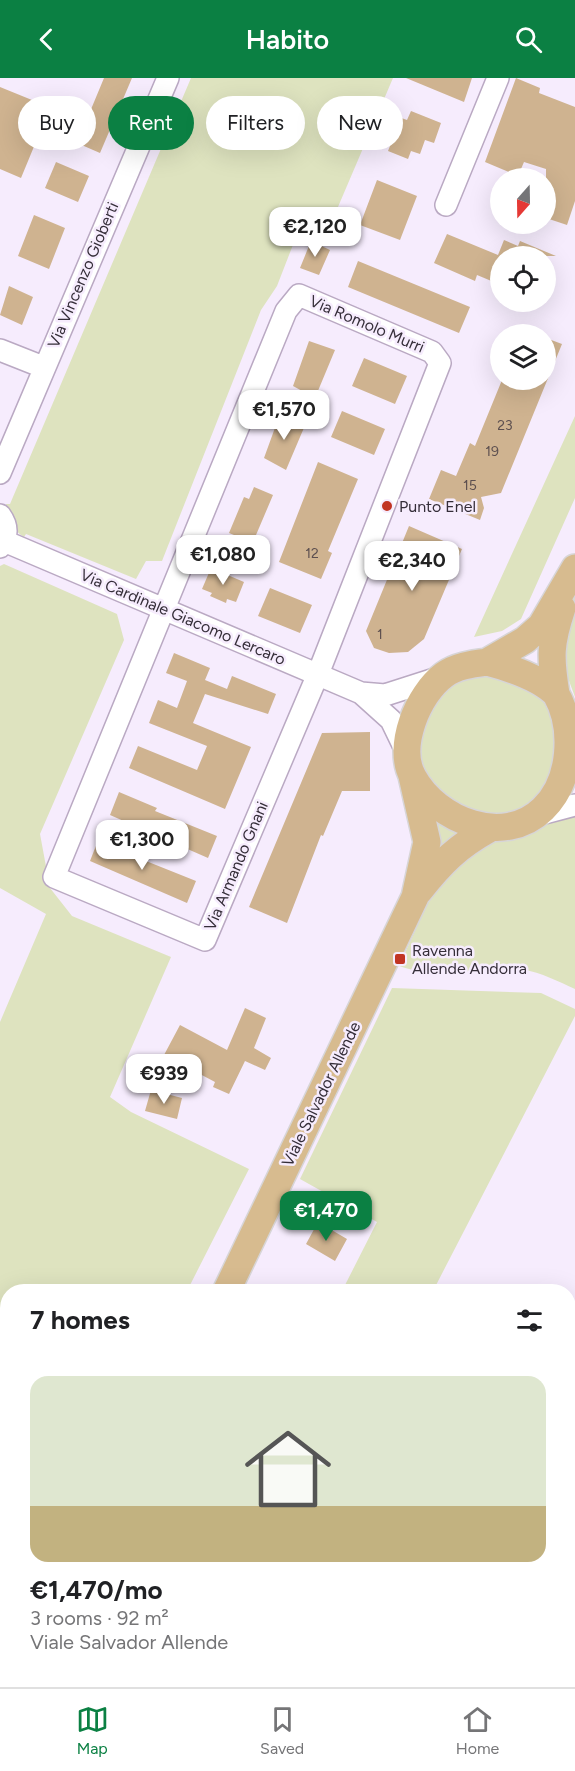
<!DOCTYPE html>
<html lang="en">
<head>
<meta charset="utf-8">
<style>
	body { margin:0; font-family:Figtree,sans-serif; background:#f2f2f2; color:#202124; height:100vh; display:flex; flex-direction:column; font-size:22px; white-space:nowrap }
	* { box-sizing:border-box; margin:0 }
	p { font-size:20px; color:#757577 }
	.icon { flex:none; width:33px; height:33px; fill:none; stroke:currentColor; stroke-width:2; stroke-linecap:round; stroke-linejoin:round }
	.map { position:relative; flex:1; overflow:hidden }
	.sheet { position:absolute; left:0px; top:1206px; width:576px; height:404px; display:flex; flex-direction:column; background:#fff; border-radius:24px 24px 0 0; box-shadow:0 6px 24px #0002 }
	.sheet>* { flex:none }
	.top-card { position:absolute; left:18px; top:18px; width:540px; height:54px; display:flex; gap:12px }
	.needle { width:39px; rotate:200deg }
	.buttons { position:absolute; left:490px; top:90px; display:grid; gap:12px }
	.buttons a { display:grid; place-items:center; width:66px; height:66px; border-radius:50%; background:#fff; box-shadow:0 6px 24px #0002; font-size:30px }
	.price { position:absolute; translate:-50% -51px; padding:0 14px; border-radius:12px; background:#fff; color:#222; font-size:20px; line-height:39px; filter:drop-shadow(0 2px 3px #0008) }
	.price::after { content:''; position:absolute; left:50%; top:36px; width:18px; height:14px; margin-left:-9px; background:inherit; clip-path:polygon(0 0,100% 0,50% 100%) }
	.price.selected { background:#0b8043; color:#fff }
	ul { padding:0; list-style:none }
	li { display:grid; align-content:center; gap:12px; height:318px; padding:0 30px }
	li+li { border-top:2px solid #e0e0e0 }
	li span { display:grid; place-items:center; height:186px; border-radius:18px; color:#555 }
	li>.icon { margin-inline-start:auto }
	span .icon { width:108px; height:108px; fill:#fffc; stroke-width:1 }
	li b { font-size:26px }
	h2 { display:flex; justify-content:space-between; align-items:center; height:72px; padding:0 30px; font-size:26px }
	.chip { padding:0 21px; border-radius:27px; background:#fff; box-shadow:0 6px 24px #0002; font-size:21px; line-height:54px }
	.chip.selected { background:#0b8043; color:#fff }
	header { display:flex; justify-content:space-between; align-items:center; height:78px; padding:0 30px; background:#0b8043; color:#fff; font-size:27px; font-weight:600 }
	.tab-bar { display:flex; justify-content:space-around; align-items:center; height:84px; border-top:2px solid #e0e0e0; background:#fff; font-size:16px; color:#757577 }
	.tab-bar a { display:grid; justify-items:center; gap:3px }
	.tab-bar .selected { color:#0b8043 }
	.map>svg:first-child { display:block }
	.green { fill:#dee3bf }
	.building { fill:#cfb390 }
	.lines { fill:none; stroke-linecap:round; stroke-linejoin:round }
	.minor-casing { stroke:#baa9c3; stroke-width:24 }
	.major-casing { stroke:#d7d5d7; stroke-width:30 }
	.minor { stroke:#fff; stroke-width:21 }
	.major { stroke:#d7bb8f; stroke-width:27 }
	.poi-dot { fill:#c13423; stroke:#f6ecfd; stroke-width:2 }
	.labels { text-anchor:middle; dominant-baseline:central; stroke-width:5; stroke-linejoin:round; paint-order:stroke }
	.number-label { font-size:14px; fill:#5c4f4f }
	.street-label { font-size:16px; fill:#352e39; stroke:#f6ecfd }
	.poi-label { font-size:16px; fill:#352e39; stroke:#f6ecfd; text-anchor:start }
</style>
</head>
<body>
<header><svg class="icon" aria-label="back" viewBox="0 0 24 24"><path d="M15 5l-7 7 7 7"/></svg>Habito<svg class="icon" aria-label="search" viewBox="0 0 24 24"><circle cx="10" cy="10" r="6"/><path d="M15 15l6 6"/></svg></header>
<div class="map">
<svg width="575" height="1609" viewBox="0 0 575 1609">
	<rect width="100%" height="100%" fill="#f6ecfd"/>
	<path class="green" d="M 191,0 L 393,0 L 329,150 L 303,141 L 277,208 L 261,232 L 162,483 L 146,483 L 136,501 L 26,456 L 24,459 C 12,452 8,439 6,426 L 10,426 Z
		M 575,338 L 575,420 L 521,541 L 502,553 L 474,559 Z
		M 4,486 L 117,536 L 124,562 L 40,756 L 50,810 L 72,838 L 171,879 L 110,1019 L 131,1034 L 249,1091 L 187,1213 L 8,1214 L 7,1453 L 0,1453 L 0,944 L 46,836 L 0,810 L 0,488 Z
		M 575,518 L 575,619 L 562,584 L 571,526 Z
		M 500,594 L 552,628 L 560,688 L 536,722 L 515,734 L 491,738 L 467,734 L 429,704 L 420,682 L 419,658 L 439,614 L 459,601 Z
		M 433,732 L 468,751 L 451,760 L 435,779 L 439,765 Z
		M 575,736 L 575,911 C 559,904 541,894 523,892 C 481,889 439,902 399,888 L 439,800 L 486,765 L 512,762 L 536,753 L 558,739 Z
		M 392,910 L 541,915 L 575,931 L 575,938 L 433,1213 L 342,1213 L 377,1144 L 300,1101 Z
		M 575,1513 L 575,1580 L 569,1592 L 569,1525 Z
		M 62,1602 L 232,1602 L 228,1609 L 59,1609 Z
		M 529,1602 L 563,1602 L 559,1609 L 525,1609 Z"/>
	<path class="building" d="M 104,0 L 132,0 L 100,75 L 77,65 Z
		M 406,0 L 472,0 L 464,24 Z
		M 516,0 L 540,10 L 539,15 L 575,29 L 575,123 L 567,147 L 546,140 L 546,91 L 524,84 L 518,98 L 485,84 Z
		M 0,9 L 59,33 L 49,57 L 40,54 L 21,100 L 0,91 Z
		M 411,33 L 441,45 L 434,65 L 425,62 L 420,76 L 411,73 L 408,81 L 388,73 L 396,53 L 391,51 L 396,38 L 407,42 Z
		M 56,84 L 89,98 L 78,124 L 45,110 Z
		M 377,102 L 417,118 L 400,162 L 360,147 Z
		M 34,137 L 65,150 L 49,191 L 18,178 Z
		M 447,156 L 498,177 L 504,162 L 518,168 L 520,163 L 556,178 L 501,178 L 501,207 L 477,197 L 475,203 L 434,185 Z
		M 311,163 L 330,172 L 319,197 L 300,190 Z
		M 358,183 L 470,229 L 459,255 L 348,209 Z
		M 9,208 L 33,219 L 22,247 L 0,237 Z
		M 546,260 L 562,266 L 501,415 L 481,419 L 484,430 L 480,442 L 429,421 L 441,392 L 456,398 L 470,365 L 475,368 L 502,302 L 546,302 Z
		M 309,263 L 335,272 L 315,320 L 293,308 Z
		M 364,280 L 407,298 L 395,326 L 352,308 Z
		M 342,333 L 385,351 L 374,377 L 331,359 Z
		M 280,336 L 306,345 L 286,392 L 264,380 Z
		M 318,384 L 358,401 L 328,473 L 332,475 L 321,501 L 279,484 Z
		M 254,409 L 273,417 L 248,476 L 230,468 L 234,457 L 229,455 L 244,419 L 249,421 Z
		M 409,448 L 462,471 L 424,561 L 408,574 L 389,575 L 374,570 L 366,553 Z
		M 211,490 L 244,504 L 236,524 L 227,521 L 226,525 L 210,518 L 212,515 L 202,511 Z
		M 270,510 L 312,527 L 300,555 L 258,538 Z
		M 174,575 L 210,590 L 205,602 L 227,611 L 232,598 L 276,616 L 268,636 L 205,616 L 193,645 L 251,669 L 225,731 L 129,690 L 138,668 L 197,692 L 207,668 L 149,645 L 158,622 L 177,630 L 187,603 L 166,595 Z
		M 370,654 L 370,713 L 342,713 L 323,758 L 321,757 L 287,845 L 249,829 L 322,655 Z
		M 119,714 L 157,730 L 155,733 L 217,758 L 208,780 L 110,737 Z
		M 99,760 L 137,776 L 136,779 L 196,803 L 187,825 L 90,783 Z
		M 245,930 L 266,940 L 254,970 L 271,980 L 265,992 L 245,983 L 229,1016 L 213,1009 L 215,1004 L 164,977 L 180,947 L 227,972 Z
		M 151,1012 L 182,1020 L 177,1041 L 145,1033 Z
		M 318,1144 L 347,1161 L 335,1183 L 306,1166 Z"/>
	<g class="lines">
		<defs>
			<path id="minor" d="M 446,127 L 498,0
				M 299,217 L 432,274 L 440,285 L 318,596 L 205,862 L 54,799 L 286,233 Z
				M 0,272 L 43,289
				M 0,395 L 168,0
				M 0,437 C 8,448 8,458 0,469
				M 4,463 L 361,615 L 391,642 L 406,673
				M 361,615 L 385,617 L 441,599
				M 537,737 L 575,727"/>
			<path id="major" d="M 487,584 C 510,590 539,599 556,616 C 575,650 572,703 543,731 C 504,769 437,743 413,699 C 396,669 418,616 444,597 C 456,588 472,586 487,584 Z
				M 487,584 L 525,562 L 541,548 L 575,490
				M 556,616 C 550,579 550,566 562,530
				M 419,813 C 442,784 457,769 489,751
				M 226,1214 L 415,819 L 427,764 L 412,698
				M 42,1609 L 45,1602"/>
		</defs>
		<use href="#minor" class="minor-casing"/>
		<use href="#major" class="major-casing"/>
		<use href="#minor" class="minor"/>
		<use href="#major" class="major"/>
	</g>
	<g class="poi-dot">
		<circle cx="387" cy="428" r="6"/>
		<rect x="394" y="875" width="12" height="12" rx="3"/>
	</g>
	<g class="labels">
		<g class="number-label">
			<text x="505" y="347">23</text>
			<text x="492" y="373">19</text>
			<text x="470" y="407">15</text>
			<text x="312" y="475">12</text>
			<text x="380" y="556">1</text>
		</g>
		<g class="street-label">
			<text transform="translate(83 197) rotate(-67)">Via Vincenzo Gioberti</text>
			<text transform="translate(367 246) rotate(23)">Via Romolo Murri</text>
			<text transform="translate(183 539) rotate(23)">Via Cardinale Giacomo Lercaro</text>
			<text transform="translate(236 788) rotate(-67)">Via Armando Gnani</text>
			<text transform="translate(321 1016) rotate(-64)">Viale Salvador Allende</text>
		</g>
		<g class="poi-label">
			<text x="399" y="428">Punto Enel</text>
			<text x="412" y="872">Ravenna<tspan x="412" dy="18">Allende Andorra</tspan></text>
		</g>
	</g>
</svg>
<div class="buttons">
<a><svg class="needle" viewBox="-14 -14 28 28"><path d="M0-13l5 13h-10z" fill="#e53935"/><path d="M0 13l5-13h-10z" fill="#757577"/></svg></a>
<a><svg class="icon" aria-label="locate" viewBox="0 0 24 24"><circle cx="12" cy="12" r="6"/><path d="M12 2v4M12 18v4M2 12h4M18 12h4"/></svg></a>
<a><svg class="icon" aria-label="layers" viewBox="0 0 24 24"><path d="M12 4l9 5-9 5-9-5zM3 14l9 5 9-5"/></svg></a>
</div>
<b class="price" style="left:315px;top:180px">€2,120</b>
<b class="price" style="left:284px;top:363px">€1,570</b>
<b class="price" style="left:223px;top:508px">€1,080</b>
<b class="price" style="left:412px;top:514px">€2,340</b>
<b class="price" style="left:142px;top:793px">€1,300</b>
<b class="price" style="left:164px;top:1027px">€939</b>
<b class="price selected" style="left:326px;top:1164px">€1,470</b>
<div class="top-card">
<a class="chip">Buy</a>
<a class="chip selected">Rent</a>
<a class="chip">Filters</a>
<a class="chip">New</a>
</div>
<section class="sheet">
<h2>7 homes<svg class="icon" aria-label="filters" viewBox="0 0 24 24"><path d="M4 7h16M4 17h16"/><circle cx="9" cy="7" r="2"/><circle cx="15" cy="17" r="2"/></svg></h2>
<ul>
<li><span style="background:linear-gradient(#dfe7d0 70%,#c2b280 0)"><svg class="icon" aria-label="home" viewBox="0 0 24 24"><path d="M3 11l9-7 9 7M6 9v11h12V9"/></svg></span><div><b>€1,470/mo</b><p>3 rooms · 92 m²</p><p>Viale Salvador Allende</p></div></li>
</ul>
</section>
</div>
<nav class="tab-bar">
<a class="selected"><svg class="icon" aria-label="map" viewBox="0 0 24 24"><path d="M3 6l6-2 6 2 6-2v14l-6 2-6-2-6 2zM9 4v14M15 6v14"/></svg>Map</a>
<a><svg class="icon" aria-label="saved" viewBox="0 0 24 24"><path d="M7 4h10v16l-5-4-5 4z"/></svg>Saved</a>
<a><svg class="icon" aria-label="home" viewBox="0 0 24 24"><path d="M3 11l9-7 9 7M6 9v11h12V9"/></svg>Home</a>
</nav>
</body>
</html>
